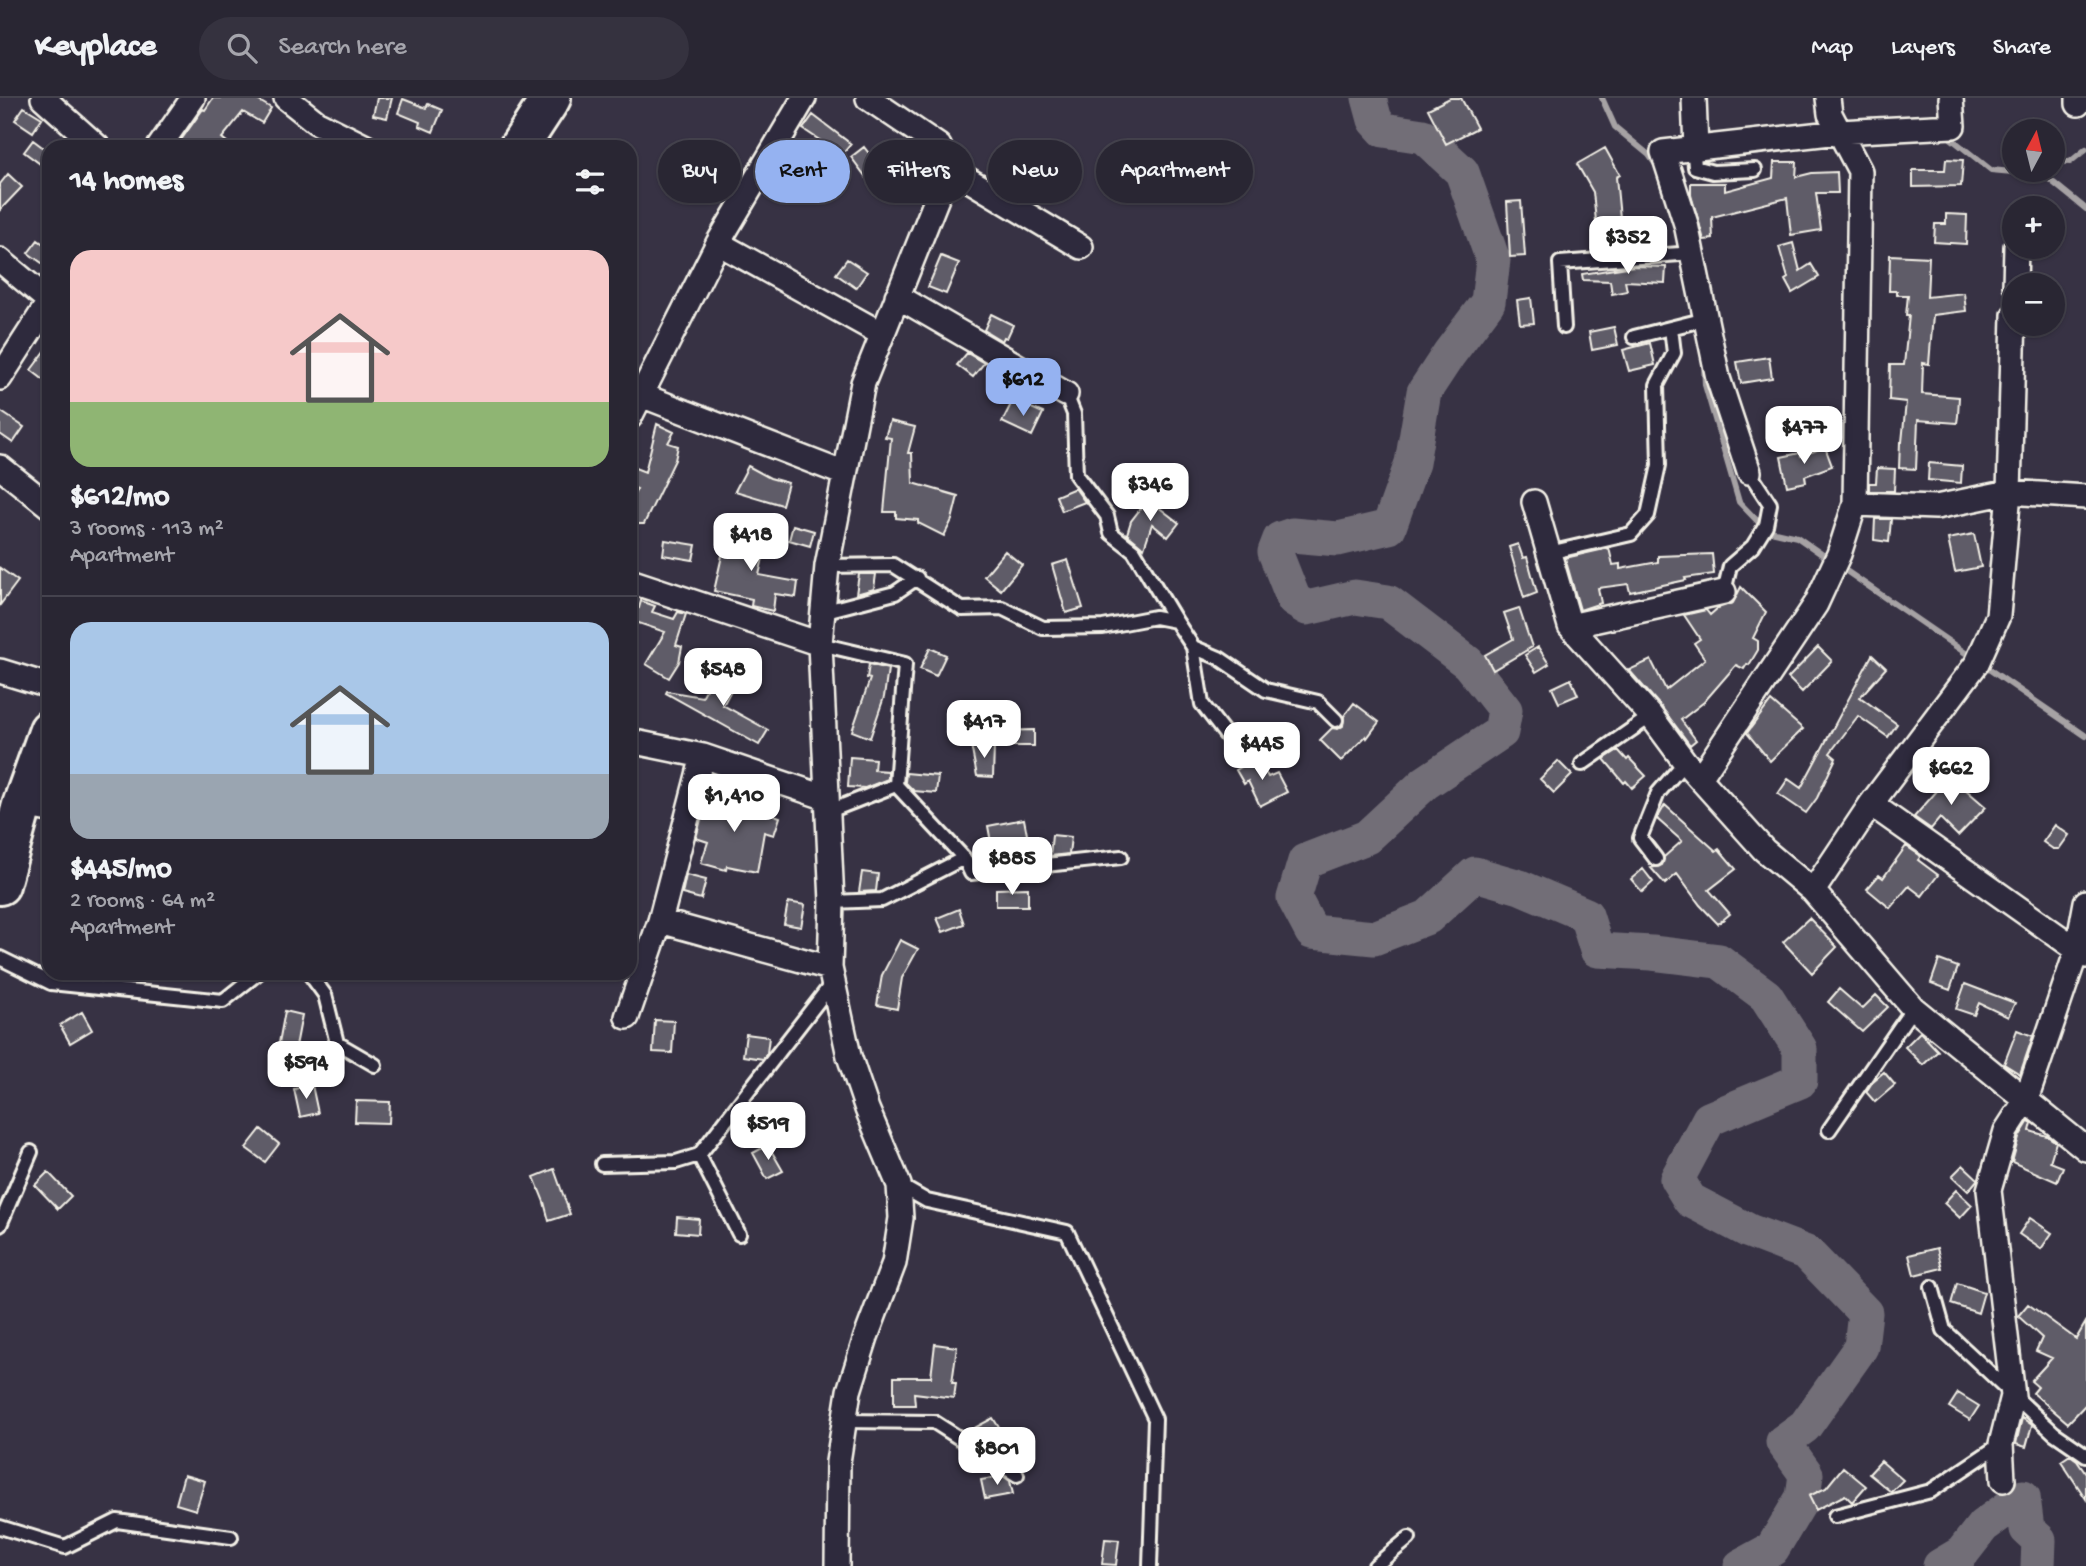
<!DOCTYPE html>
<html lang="en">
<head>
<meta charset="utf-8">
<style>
	body { margin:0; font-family:"Gochi Hand",sans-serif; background:#35323f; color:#f1f3f6; height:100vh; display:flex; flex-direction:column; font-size:26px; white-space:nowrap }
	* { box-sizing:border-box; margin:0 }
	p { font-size:23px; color:#a5a5ac }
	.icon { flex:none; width:38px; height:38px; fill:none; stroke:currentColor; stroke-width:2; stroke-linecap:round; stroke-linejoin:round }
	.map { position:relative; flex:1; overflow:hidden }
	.panel { position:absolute; left:42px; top:42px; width:595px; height:840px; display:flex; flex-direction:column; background:#292633; border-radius:21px; box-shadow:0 2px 5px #0004,0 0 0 2px #45434e }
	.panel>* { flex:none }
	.hud { position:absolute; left:658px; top:42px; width:665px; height:63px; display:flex; gap:14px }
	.needle { width:46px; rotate:7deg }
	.tools { position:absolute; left:2002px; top:21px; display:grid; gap:14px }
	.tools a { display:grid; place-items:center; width:63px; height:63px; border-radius:50%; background:#292633; box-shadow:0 2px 5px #0004,0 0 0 2px #45434e; font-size:35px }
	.price { position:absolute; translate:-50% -60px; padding:0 16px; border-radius:14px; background:#fff; color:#222; font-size:23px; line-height:46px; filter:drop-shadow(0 2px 4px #0008) }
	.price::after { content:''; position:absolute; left:50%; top:42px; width:21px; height:16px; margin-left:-10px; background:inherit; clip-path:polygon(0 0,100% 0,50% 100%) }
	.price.current { background:#95b2f1; color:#111 }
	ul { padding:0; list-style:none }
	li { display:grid; align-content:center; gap:14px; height:371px; padding:0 28px }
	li+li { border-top:2px solid #45434e }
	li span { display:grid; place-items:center; height:217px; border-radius:21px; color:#555 }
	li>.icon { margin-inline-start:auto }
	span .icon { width:126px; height:126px; fill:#fffc; stroke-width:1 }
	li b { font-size:30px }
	h2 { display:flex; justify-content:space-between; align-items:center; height:84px; padding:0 28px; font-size:30px }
	.chip { padding:0 24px; border-radius:32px; background:#292633; box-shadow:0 2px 5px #0004,0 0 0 2px #45434e; font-size:24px; line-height:63px }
	.chip.current { background:#95b2f1; color:#111 }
	header { display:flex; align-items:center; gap:42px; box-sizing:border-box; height:98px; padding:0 35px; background:#292633; border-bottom:2px solid #45434e }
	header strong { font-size:33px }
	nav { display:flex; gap:38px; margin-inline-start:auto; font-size:24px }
	.search { width:490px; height:63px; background:#35323f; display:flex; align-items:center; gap:18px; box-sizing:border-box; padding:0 24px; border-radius:38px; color:#a5a5ac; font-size:26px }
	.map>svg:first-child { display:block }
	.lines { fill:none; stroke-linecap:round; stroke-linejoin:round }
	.stream { stroke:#a6a2a4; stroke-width:6 }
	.river { stroke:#726e77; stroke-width:35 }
	.building { fill:#5f5c67; stroke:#f4f1e8; stroke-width:2 }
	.lane-casing { stroke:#f4f1e8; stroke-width:18 }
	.street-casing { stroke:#f4f1e8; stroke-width:28 }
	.highway-casing { stroke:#f4f1e8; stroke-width:44 }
	.lane { stroke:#2f2a3d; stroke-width:12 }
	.street { stroke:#2f2a3d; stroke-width:23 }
	.highway { stroke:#2f2a3d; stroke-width:38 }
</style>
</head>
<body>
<header>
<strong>Keyplace</strong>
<div class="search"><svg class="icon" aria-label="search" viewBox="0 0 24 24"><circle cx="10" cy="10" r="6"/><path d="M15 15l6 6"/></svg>Search here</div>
<nav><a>Map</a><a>Layers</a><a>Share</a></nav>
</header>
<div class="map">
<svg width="2086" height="1468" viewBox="0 0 2086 1468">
	<rect width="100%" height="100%" fill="#373244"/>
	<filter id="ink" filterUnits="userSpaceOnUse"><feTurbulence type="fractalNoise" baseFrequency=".0143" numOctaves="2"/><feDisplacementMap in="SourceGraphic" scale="14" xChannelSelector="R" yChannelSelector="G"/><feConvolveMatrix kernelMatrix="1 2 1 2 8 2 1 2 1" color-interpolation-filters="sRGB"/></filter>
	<g filter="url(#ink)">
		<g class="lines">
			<path class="stream" d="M 1602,0 L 1615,29 L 1649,57 L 1659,71
				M 1943,38 L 1948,38 L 1991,72 L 2044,77 L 2086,111
				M 2053,63 L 2070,64 L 2086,51
				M 1704,265 L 1705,287 L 1739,404 L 1766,432 L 1797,439 L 1830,462
				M 1839,468 L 2086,638"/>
			<path class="river" d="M 1369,0 L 1375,22 L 1384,32 L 1423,38 L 1462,74 L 1493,162 L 1488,204 L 1449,256 L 1424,294 L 1412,365 L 1389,429 L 1338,441 L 1292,437 L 1280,441 L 1275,454 L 1294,502 L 1307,510 L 1355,499 L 1388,504 L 1468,565 L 1505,612 L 1501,634 L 1425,685 L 1367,739 L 1305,763 L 1294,800 L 1312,834 L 1374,840 L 1428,819 L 1475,776 L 1520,789 L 1586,817 L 1597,852 L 1652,855 L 1719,863 L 1766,898 L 1800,951 L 1800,983 L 1709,1021 L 1677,1081 L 1690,1102 L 1749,1133 L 1807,1155 L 1865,1215 L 1861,1249 L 1805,1328 L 1783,1344 L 1806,1376 L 1803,1399 L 1772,1451 L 1741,1468
				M 1940,1468 L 1962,1455 L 1983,1428 L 2023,1399 L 2027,1431 L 2039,1442 L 2038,1468"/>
		</g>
		<path class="building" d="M 213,0 L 254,0 L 271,10 L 262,25 L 243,14 L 222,40 L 233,49 L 176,49 L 203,11 L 205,12 Z
			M 377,0 L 392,0 L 387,20 L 373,17 Z
			M 1450,0 L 1461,0 L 1477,30 L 1446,46 L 1428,11 Z
			M 403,1 L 426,10 L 428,6 L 442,12 L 433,34 L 419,28 L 420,24 L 398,15 Z
			M 24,9 L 42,20 L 33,34 L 15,22 Z
			M 813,17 L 851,46 L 842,57 L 803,31 Z
			M 33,42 L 49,54 L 49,60 L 43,68 L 24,54 Z
			M 864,49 L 888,80 L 874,90 L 851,59 Z
			M 1605,50 L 1620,77 L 1616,79 L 1620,120 L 1596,123 L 1593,94 L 1577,66 Z
			M 1946,61 L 1963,62 L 1961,88 L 1913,89 L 1913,72 L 1945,72 Z
			M 1774,64 L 1797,64 L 1796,79 L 1812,75 L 1837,74 L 1838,95 L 1816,95 L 1821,132 L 1791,137 L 1787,100 L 1712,119 L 1713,141 L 1704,142 L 1691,97 L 1691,85 L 1725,85 L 1725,93 L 1773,80 Z
			M 8,76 L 22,89 L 0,112 L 0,86 Z
			M 1521,103 L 1525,158 L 1510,159 L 1507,104 Z
			M 1946,116 L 1967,117 L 1966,146 L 1934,144 L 1935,126 L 1946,126 Z
			M 38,142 L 49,150 L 49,170 L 28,155 Z
			M 1793,145 L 1800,173 L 1811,166 L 1819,179 L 1792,195 L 1785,182 L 1788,180 L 1779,149 Z
			M 1890,157 L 1929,159 L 1927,199 L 1964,195 L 1966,213 L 1933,217 L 1929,266 L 1923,265 L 1922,296 L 1959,299 L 1958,318 L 1957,325 L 1918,322 L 1916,371 L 1899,370 L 1900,344 L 1902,344 L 1906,304 L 1889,302 L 1890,267 L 1904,267 L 1909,217 L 1906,217 L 1908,197 L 1897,197 L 1897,193 L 1889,193 Z
			M 941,158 L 959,165 L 946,196 L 928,189 Z
			M 847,161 L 867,174 L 856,190 L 836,176 Z
			M 1634,168 L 1666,169 L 1665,185 L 1625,183 L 1627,193 L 1612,196 L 1610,183 L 1583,182 L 1582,176 Z
			M 1531,200 L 1534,225 L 1520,226 L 1517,202 Z
			M 991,216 L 1013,227 L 1007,240 L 1004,239 L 1002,243 L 984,232 Z
			M 1614,229 L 1618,247 L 1592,252 L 1589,234 Z
			M 1650,245 L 1655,267 L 1629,273 L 1623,252 Z
			M 49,248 L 49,286 L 31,272 Z
			M 967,255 L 984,265 L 973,279 L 957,267 Z
			M 1769,259 L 1772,280 L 1741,285 L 1737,264 Z
			M 1013,302 L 1043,315 L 1032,338 L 1002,324 Z
			M 0,313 L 24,329 L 13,345 L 0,336 Z
			M 890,323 L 915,329 L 908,355 L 912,355 L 913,385 L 958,398 L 952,422 L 944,438 L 918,425 L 918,422 L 896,420 L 896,414 L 884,414 L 891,340 L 885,339 Z
			M 657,326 L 674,334 L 668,345 L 678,348 L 675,362 L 644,426 L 638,426 L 630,422 L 630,404 L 637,391 L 630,388 L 630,368 L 645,374 Z
			M 1825,349 L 1832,368 L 1805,378 L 1806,384 L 1787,388 L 1781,359 L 1800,355 L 1801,358 Z
			M 1929,365 L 1962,368 L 1961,385 L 1928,382 Z
			M 748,368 L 770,380 L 788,385 L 782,407 L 735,393 Z
			M 1877,370 L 1895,371 L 1894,393 L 1869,393 L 1869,385 L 1876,385 Z
			M 1075,390 L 1085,404 L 1062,413 L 1056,398 Z
			M 1148,401 L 1179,425 L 1168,439 L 1152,426 L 1144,450 L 1127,436 L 1131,423 Z
			M 1875,421 L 1891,421 L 1889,444 L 1874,442 Z
			M 793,427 L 814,433 L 810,448 L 789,442 Z
			M 745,428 L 769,434 L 759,477 L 798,484 L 796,499 L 775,496 L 773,513 L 751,508 L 752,501 L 714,493 L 724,449 L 740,452 Z
			M 1974,436 L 1981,469 L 1955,474 L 1948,441 Z
			M 665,442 L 696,447 L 693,462 L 663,457 Z
			M 1518,446 L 1523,460 L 1527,459 L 1537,495 L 1524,500 L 1509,449 Z
			M 1609,450 L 1613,467 L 1620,466 L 1620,471 L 1658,464 L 1658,458 L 1712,456 L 1714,476 L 1685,480 L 1686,482 L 1630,494 L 1628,486 L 1598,490 L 1601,505 L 1580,512 L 1565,460 Z
			M 1005,453 L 1022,467 L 1001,492 L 984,478 Z
			M 1068,462 L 1083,510 L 1066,515 L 1052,467 Z
			M 0,470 L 18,483 L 0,507 Z
			M 859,476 L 876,476 L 874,491 L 856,496 Z
			M 1741,489 L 1766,514 L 1753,540 L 1758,543 L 1758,552 L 1749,567 L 1747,566 L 1744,571 L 1736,567 L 1704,604 L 1681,622 L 1696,642 L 1690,647 L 1662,610 L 1629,572 L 1651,562 L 1666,592 L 1705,561 L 1694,545 L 1700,541 L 1684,517 L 1706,512 L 1710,517 L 1718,510 L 1733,505 Z
			M 641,503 L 655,508 L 652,514 L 674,521 L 678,514 L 686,516 L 676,547 L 682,549 L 679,564 L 669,580 L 646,566 L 665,534 L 630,522 L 630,507 L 639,510 Z
			M 1519,510 L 1532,549 L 1493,572 L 1485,557 L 1513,541 L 1504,515 Z
			M 1538,549 L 1549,566 L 1536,574 L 1525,557 Z
			M 1818,549 L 1832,563 L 1802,594 L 1788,580 Z
			M 930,550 L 946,557 L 936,578 L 920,571 Z
			M 1872,557 L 1886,570 L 1860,599 L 1897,626 L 1888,639 L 1858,618 L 1830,655 L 1836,660 L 1817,700 L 1806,715 L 1778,696 L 1788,681 L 1801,690 Z
			M 869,566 L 888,571 L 884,599 L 870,640 L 852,633 L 870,581 L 867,580 Z
			M 717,572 L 736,583 L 723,607 L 768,632 L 759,647 L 666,595 L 667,593 L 702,599 Z
			M 1571,581 L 1578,597 L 1559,605 L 1552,590 Z
			M 1771,603 L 1803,631 L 1770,663 L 1747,635 Z
			M 1354,605 L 1379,624 L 1367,640 L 1366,638 L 1341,663 L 1320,642 L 1332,630 L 1338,631 L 1343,628 L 1344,618 Z
			M 1034,632 L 1034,648 L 1004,648 L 1004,633 Z
			M 971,647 L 994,649 L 993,679 L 977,678 Z
			M 1618,652 L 1627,662 L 1629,660 L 1646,678 L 1632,690 L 1626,683 L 1624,685 L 1604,661 Z
			M 850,659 L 875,661 L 874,672 L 888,673 L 888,681 L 865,690 L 848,689 Z
			M 1257,660 L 1268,679 L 1277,675 L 1287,694 L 1260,708 L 1248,683 L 1244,686 L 1236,672 Z
			M 1558,663 L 1572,677 L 1554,695 L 1540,681 Z
			M 906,675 L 938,678 L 936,695 L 914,693 L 905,684 Z
			M 1950,678 L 1986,709 L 1958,738 L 1940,720 L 1931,731 L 1914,719 Z
			M 707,699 L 740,705 L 780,719 L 774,737 L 764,734 L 757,774 L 727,768 L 726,772 L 701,765 L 708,744 L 696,740 Z
			M 1665,707 L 1716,753 L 1719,751 L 1736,771 L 1709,792 L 1730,816 L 1718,826 L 1700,807 L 1677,776 L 1665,786 L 1651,770 L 1662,767 L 1664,759 L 1682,743 L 1657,721 Z
			M 1024,721 L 1028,742 L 992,750 L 988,728 Z
			M 2055,727 L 2069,737 L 2059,751 L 2053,751 L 2043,744 Z
			M 1052,737 L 1071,739 L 1069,756 L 1050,758 Z
			M 1906,748 L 1921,758 L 1918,762 L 1938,777 L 1922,798 L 1909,788 L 1890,810 L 1867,791 L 1879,777 L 1883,780 Z
			M 1643,771 L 1653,784 L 1642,794 L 1631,781 Z
			M 862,774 L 878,776 L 876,793 L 859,794 Z
			M 686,777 L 706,782 L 701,801 L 682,796 Z
			M 1028,790 L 1028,808 L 996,808 L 996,791 Z
			M 788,804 L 805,807 L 801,829 L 784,826 Z
			M 959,811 L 964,826 L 943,834 L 937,820 Z
			M 1809,820 L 1837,849 L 1812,875 L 1783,844 Z
			M 900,842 L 918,851 L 902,880 L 897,911 L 877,907 L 882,877 Z
			M 1939,862 L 1958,869 L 1950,892 L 1931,885 Z
			M 1965,886 L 2015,905 L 2008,919 L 1979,905 L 1974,917 L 1956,911 Z
			M 1839,891 L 1862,911 L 1876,897 L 1888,909 L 1862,934 L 1828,904 Z
			M 285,913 L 302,917 L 293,964 L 276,961 Z
			M 82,914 L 92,932 L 70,945 L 60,927 Z
			M 655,922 L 674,923 L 672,955 L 653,954 Z
			M 2017,932 L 2033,938 L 2020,976 L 2004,966 Z
			M 1920,934 L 1938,953 L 1923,967 L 1905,949 Z
			M 746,936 L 769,939 L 767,955 L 763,961 L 743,958 Z
			M 1884,974 L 1895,987 L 1875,1004 L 1866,994 L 1873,983 Z
			M 312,987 L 318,1015 L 300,1019 L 294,991 Z
			M 356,1003 L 390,1004 L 389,1025 L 355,1024 Z
			M 2029,1023 L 2032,1025 L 2030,1033 L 2047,1038 L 2056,1044 L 2050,1064 L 2063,1069 L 2057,1084 L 2012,1064 L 2019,1039 Z
			M 261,1031 L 279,1046 L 265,1064 L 246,1050 Z
			M 768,1047 L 783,1073 L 767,1081 L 753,1055 Z
			M 1963,1067 L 1978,1081 L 1968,1093 L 1952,1078 Z
			M 554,1071 L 570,1116 L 549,1123 L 544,1104 L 534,1079 Z
			M 48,1074 L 71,1098 L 58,1111 L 35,1087 Z
			M 1956,1092 L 1972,1107 L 1960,1120 L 1944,1105 Z
			M 677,1119 L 699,1121 L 698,1136 L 676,1134 Z
			M 2030,1120 L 2052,1135 L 2041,1151 L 2019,1136 Z
			M 1937,1150 L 1942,1170 L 1914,1177 L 1909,1157 Z
			M 1957,1185 L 1984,1194 L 1978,1215 L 1951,1206 Z
			M 2028,1206 L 2076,1241 L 2086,1224 L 2086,1306 L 2068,1325 L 2033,1295 L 2038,1289 L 2031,1283 L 2052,1260 L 2036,1253 L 2042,1240 L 2018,1218 Z
			M 935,1246 L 957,1249 L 952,1285 L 956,1285 L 954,1300 L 914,1295 L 915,1307 L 894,1307 L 894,1279 L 931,1279 Z
			M 1958,1295 L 1979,1308 L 1970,1322 L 1949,1309 Z
			M 993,1320 L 1003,1336 L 986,1347 L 969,1333 Z
			M 2022,1320 L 2032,1327 L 2026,1349 L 2016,1346 Z
			M 2070,1357 L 2077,1362 L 2086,1375 L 2086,1401 L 2061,1363 Z
			M 1881,1363 L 1903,1382 L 1891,1394 L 1869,1376 Z
			M 1843,1369 L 1866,1388 L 1852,1404 L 1845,1397 L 1816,1412 L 1809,1398 L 1826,1390 Z
			M 184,1377 L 205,1383 L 196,1412 L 176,1406 Z
			M 1003,1378 L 1010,1383 L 1013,1396 L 985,1401 L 981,1382 Z
			M 1105,1441 L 1119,1442 L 1116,1467 L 1102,1466 Z"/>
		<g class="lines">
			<defs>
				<path id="lane" d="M 1696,51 L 1694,57 L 1695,69 L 1713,74 L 1755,72
					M 1564,229 L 1560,165 L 1680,156 L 1692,152
					M 1634,239 L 1706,221
					M 1066,296 L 1074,316 L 1076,377 L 1107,418 L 1111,435 L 1134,453 L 1176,523
					M 1549,455 L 1631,436 L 1648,417 L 1659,367 L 1657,287 L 1674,255 L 1671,230
					M 827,468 L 893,467 L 962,511 L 1002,510 L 1043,530 L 1103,529 L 1155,519 L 1176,523 L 1193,549 L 1219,560 L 1266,592 L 1318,604 L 1336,622
					M 1724,494 L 1730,468 L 1753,448 L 1766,427 L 1770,406 L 1749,374
					M 822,514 L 895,495 L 917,480
					M 820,546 L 905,566 L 896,687
					M 1193,549 L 1202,606 L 1239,654
					M 1582,666 L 1651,618
					M 827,714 L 896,687 L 964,760 L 971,775 L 1121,759
					M 1656,761 L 1640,740 L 1658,695 L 1685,664
					M 832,804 L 882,802 L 964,760
					M 0,860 L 51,885 L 223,903 L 258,875
					M 309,875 L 325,897 L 337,945 L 375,967
					M 1829,1032 L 1913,910
					M 602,1066 L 676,1064 L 699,1057
					M 899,1087 L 927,1103 L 1067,1134 L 1155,1321 L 1150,1468
					M 0,1127 L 31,1054
					M 739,1136 L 699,1057 L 833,884
					M 1932,1189 L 1944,1232 L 2054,1335 L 2086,1357
					M 844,1323 L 934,1324 L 1017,1377
					M 1835,1418 L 1931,1393 L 2001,1346
					M 0,1429 L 65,1449 L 117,1423 L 231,1439
					M 1375,1468 L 1409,1440"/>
				<path id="street" d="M 43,0 L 98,49
					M 286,0 L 316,24 L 366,49
					M 1694,0 L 1696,51
					M 2078,0 L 2078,6
					M 159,49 L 193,0
					M 949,70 L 1081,149
					M 718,145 L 882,236
					M 0,162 L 49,203
					M 2015,187 L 2016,149
					M 897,198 L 1066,296
					M 0,280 L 49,204
					M 641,297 L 845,376
					M 630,319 L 718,145 L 804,0
					M 0,369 L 49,408
					M 1749,374 L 1718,280 L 1686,126 L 1663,54 L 1839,34 L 1953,28 L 1951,0
					M 1534,404 L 1570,528 L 1651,618 L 1685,664 L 1764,752 L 1813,793 L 1913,910 L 2086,1051
					M 1855,406 L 1936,409 L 2009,394 L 2086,399
					M 630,483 L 820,546 L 832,804 L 830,870 L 849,958 L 867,1011 L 899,1087 L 901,1120 L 894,1165 L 866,1239 L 849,1293 L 838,1364 L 837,1468
					M 1570,528 L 1724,494
					M 820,546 L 827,468 L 863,285 L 949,70 L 939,48 L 868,0
					M 0,573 L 49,588
					M 630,643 L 703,658 L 827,700
					M 1700,680 L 1816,506 L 1839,456 L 1855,406 L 1860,73 L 1830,16 L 1828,0
					M 1871,706 L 2086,858
					M 22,707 L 49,712
					M 1813,793 L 1871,706 L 1977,565 L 1998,518 L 2009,394 L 2014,217
					M 660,823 L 830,870
					M 627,919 L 660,823 L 703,658
					M 2003,1382 L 2001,1346 L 2013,1298 L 1989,1092 L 2006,1033 L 2026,1002 L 2077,852 L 2086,804"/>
				<path id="highway" d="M 519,49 L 551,0
					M 0,787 L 22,707 L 49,632"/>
			</defs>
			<use href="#lane" class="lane-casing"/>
			<use href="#street" class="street-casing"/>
			<use href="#highway" class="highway-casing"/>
			<use href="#lane" class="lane"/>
			<use href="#street" class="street"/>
			<use href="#highway" class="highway"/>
		</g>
	</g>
</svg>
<div class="tools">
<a><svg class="needle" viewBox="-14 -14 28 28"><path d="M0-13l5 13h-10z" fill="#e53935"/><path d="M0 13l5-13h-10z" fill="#a5a5ac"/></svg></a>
<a>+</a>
<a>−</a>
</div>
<b class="price" style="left:1628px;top:178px">$352</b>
<b class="price current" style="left:1023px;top:320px">$612</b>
<b class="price" style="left:1804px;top:368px">$477</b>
<b class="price" style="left:1150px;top:425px">$346</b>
<b class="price" style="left:751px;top:475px">$418</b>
<b class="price" style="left:723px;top:610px">$548</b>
<b class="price" style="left:984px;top:662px">$417</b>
<b class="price" style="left:1262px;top:684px">$445</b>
<b class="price" style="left:1951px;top:709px">$662</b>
<b class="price" style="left:734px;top:736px">$1,410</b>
<b class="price" style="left:1012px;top:799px">$885</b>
<b class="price" style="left:306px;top:1003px">$594</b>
<b class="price" style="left:768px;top:1064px">$519</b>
<b class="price" style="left:997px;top:1389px">$801</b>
<div class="hud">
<a class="chip">Buy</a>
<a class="chip current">Rent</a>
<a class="chip">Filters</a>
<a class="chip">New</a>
<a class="chip">Apartment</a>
</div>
<section class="panel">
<h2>14 homes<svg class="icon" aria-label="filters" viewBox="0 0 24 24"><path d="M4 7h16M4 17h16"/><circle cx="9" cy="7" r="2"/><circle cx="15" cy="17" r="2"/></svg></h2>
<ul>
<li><span style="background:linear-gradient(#f6c9c9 70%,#8fb573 0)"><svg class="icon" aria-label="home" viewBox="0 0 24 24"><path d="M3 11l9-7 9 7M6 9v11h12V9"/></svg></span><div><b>$612/mo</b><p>3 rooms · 113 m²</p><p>Apartment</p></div></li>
<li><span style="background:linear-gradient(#a9c7e8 70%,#9aa5b1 0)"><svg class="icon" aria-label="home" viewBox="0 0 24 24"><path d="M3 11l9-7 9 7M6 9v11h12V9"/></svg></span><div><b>$445/mo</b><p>2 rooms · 64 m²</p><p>Apartment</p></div></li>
</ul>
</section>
</div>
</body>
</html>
